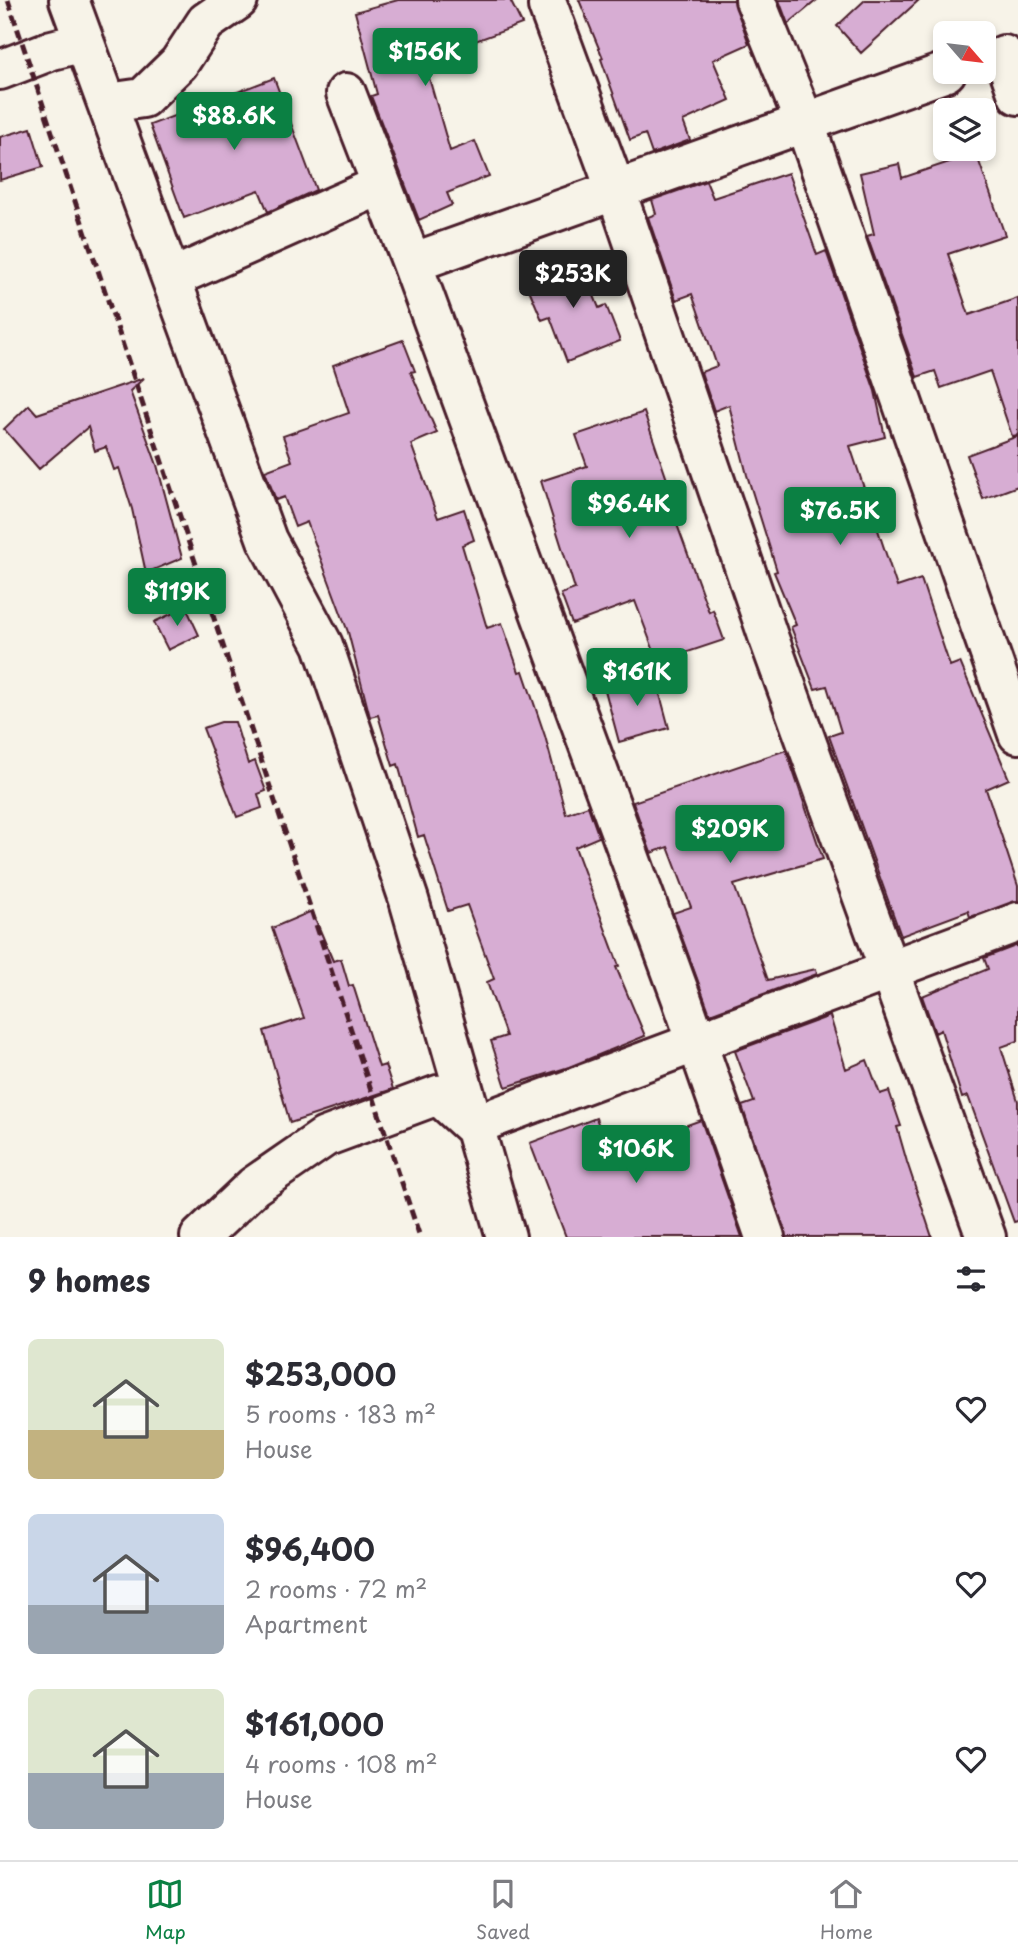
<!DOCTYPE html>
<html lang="en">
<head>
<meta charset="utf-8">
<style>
	body { margin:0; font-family:"Playpen Sans",sans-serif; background:#f7f7f7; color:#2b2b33; height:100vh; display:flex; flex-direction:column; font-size:26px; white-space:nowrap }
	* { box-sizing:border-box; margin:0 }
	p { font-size:23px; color:#7c7c81 }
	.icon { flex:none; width:38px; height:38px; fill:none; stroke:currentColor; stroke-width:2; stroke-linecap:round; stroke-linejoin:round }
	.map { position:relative; height:1237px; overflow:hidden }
	.drawer { display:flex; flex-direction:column; background:#fff; flex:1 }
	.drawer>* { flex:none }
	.needle { width:46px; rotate:118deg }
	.buttons { position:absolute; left:933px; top:21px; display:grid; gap:14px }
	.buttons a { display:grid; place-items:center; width:63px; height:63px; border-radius:10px; background:#fff; box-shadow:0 4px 10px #0003; font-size:35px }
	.price { position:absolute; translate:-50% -60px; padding:0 16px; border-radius:7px; background:#0b8043; color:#fff; font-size:23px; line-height:46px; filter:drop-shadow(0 2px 4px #0008) }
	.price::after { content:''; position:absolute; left:50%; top:42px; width:21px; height:16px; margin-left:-10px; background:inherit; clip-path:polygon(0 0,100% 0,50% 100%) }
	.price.current { background:#222; color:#fff }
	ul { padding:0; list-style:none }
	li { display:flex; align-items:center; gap:21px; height:175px; padding:0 28px }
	li span { display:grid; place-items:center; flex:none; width:196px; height:140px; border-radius:10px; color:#555 }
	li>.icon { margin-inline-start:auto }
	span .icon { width:84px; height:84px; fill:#fffc; stroke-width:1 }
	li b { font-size:30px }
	h2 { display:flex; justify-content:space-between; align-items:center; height:84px; padding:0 28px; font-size:30px }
	.dock { display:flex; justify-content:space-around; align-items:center; height:98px; border-top:2px solid #e1e1e2; background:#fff; font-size:19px; color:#7c7c81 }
	.dock a { display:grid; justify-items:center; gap:4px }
	.dock .current { color:#0b8043 }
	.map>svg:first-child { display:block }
	.building { fill:#d7add3; stroke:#4a1f2b; stroke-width:2 }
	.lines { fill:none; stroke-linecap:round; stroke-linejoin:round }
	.minor-casing { stroke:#4a1f2b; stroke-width:44 }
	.minor { stroke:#f7f3e8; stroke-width:38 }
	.rail { stroke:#4a1f2b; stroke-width:5; stroke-dasharray:10 5; stroke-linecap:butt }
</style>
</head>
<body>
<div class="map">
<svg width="1018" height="1237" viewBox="0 0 1018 1237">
	<rect width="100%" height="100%" fill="#f7f3e8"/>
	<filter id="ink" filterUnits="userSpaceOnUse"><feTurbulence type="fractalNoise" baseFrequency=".0143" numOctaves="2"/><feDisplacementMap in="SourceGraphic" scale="14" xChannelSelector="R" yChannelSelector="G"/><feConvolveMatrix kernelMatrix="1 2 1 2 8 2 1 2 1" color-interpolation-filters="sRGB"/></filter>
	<g filter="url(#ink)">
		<path class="building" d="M 398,0 L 510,0 L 522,24 L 442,53 L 423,57 L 450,151 L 475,141 L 489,176 L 447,193 L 452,205 L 419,220 L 371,96 L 377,94 L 355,12 Z
			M 579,0 L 734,0 L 749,44 L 713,60 L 730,100 L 683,121 L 690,140 L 652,154 L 645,134 L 630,140 L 601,59 L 603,58 Z
			M 779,0 L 817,0 L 788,24 Z
			M 865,0 L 919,0 L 861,53 L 837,26 Z
			M 274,78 L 316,190 L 268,212 L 259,190 L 184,218 L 150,125 Z
			M 31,128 L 43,167 L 0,180 L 0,137 Z
			M 976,153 L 1005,235 L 948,254 L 969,315 L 1018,298 L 1018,435 L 1012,436 L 990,371 L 941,388 L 935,371 L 917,377 L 867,236 L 874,234 L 860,173 L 899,164 L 902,178 Z
			M 788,173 L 817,255 L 826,251 L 875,391 L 885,437 L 850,446 L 897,587 L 921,579 L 950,666 L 960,662 L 1009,779 L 986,789 L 1018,886 L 1018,901 L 970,917 L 968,911 L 901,936 L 829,736 L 841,732 L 827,686 L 815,689 L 791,627 L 796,625 L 774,572 L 777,571 L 747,475 L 729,405 L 714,411 L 701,372 L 717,366 L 692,294 L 676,300 L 648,217 L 656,214 L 652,200 L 706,181 L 713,198 Z
			M 579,259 L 599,308 L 606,305 L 620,341 L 567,362 L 550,317 L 542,320 L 525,280 Z
			M 403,340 L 415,371 L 411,372 L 437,433 L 411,444 L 438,518 L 464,509 L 474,540 L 462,545 L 487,628 L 502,623 L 519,672 L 523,671 L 545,736 L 566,814 L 588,806 L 599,837 L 575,847 L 619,966 L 616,967 L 645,1036 L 569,1067 L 506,1087 L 491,1041 L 506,1036 L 487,982 L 494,979 L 467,905 L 448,911 L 424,835 L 418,837 L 398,764 L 393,766 L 378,715 L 370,717 L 348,632 L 307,522 L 295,527 L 284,497 L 276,500 L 265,471 L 292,461 L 283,436 L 349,413 L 333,365 Z
			M 144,378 L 130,391 L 157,465 L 182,558 L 146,573 L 132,509 L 119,468 L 114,470 L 106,447 L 95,451 L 88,427 L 39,469 L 4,429 L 29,405 L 37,414 Z
			M 644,412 L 676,506 L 671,508 L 709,612 L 713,610 L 724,640 L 658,662 L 635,601 L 572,624 L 561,594 L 575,589 L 541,481 L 587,466 L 576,435 Z
			M 1018,436 L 1018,486 L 983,499 L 967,455 Z
			M 186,607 L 199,635 L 168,650 L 154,622 Z
			M 654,672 L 669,728 L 619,742 L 605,690 Z
			M 221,722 L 235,722 L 248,764 L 255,761 L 266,791 L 258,794 L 262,808 L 237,817 L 203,728 Z
			M 786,750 L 823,859 L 734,885 L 768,980 L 816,969 L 817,974 L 710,1014 L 673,913 L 691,907 L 668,847 L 651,853 L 633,802 Z
			M 312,911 L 333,961 L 341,959 L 349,986 L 353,985 L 379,1067 L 385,1065 L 393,1089 L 290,1123 L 264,1031 L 304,1018 L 272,928 Z
			M 1018,945 L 1018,1041 L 1001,1047 L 1018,1101 L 1018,1221 L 1014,1222 L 968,1096 L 962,1098 L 941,1030 L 935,1033 L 922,996 L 988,969 L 984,958 Z
			M 830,1016 L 846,1069 L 867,1060 L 880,1094 L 889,1091 L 901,1126 L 897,1127 L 907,1162 L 932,1237 L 786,1237 L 742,1106 L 754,1102 L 735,1051 Z
			M 596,1118 L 609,1153 L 701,1120 L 742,1237 L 566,1237 L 530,1143 Z"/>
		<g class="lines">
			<defs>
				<path id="minor" d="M 69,0 L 267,540 L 323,645 L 409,900 L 506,1237
					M 755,0 L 804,121 L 1018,734
					M 548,6 L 616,191 L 768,636 L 986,1237
					M 1004,55 L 1018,95
					M 0,70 L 52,50 L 84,42
					M 346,93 L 412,263 L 681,997 L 765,1237
					M 108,103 L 143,98 L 179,63 L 206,22 L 238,0
					M 412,263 L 946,72
					M 172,278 L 379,186
					M 200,1237 L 254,1186 L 325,1137 L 438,1095 L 472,1126 L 1018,922"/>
			</defs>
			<use href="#minor" class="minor-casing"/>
			<use href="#minor" class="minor"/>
			<path class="rail" d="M 8,0 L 420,1237"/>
		</g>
	</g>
</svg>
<div class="buttons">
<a><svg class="needle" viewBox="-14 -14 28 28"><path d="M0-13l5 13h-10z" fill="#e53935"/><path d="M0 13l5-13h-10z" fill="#7c7c81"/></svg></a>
<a><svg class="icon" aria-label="layers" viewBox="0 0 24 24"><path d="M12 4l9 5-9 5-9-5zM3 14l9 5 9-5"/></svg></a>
</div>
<b class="price" style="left:425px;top:88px">$156K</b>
<b class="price" style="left:234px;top:152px">$88.6K</b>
<b class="price current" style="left:573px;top:310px">$253K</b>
<b class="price" style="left:629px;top:540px">$96.4K</b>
<b class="price" style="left:840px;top:547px">$76.5K</b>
<b class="price" style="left:177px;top:628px">$119K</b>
<b class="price" style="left:637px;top:708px">$161K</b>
<b class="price" style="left:730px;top:865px">$209K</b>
<b class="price" style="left:636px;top:1185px">$106K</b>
</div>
<section class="drawer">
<h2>9 homes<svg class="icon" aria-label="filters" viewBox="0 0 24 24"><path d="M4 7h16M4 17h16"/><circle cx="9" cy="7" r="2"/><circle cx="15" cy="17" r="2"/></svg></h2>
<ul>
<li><span style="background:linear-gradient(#dfe7d0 65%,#c2b280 0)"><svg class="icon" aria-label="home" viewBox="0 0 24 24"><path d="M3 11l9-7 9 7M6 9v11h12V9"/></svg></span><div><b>$253,000</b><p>5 rooms · 183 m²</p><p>House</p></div><svg class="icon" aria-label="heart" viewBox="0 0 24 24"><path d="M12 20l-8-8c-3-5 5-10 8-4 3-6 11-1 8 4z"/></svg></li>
<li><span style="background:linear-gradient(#c9d6e8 65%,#9aa5b1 0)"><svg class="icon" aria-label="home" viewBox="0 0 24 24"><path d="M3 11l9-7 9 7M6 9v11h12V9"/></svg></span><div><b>$96,400</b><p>2 rooms · 72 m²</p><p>Apartment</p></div><svg class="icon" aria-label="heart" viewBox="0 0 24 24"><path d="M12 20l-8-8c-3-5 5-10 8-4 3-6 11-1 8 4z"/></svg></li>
<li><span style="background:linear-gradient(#dfe7d0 60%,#9aa5b1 0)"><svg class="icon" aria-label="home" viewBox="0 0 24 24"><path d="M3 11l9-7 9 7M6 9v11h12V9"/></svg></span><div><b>$161,000</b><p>4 rooms · 108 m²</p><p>House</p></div><svg class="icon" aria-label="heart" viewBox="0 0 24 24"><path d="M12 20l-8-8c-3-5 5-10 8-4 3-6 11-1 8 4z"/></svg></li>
</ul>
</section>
<nav class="dock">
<a class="current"><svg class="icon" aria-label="map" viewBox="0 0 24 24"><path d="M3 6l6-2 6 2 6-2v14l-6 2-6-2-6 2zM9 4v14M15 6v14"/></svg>Map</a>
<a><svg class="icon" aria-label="saved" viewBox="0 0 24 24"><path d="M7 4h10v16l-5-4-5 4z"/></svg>Saved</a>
<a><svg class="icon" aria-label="home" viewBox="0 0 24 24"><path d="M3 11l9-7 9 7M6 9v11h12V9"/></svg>Home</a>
</nav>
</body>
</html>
